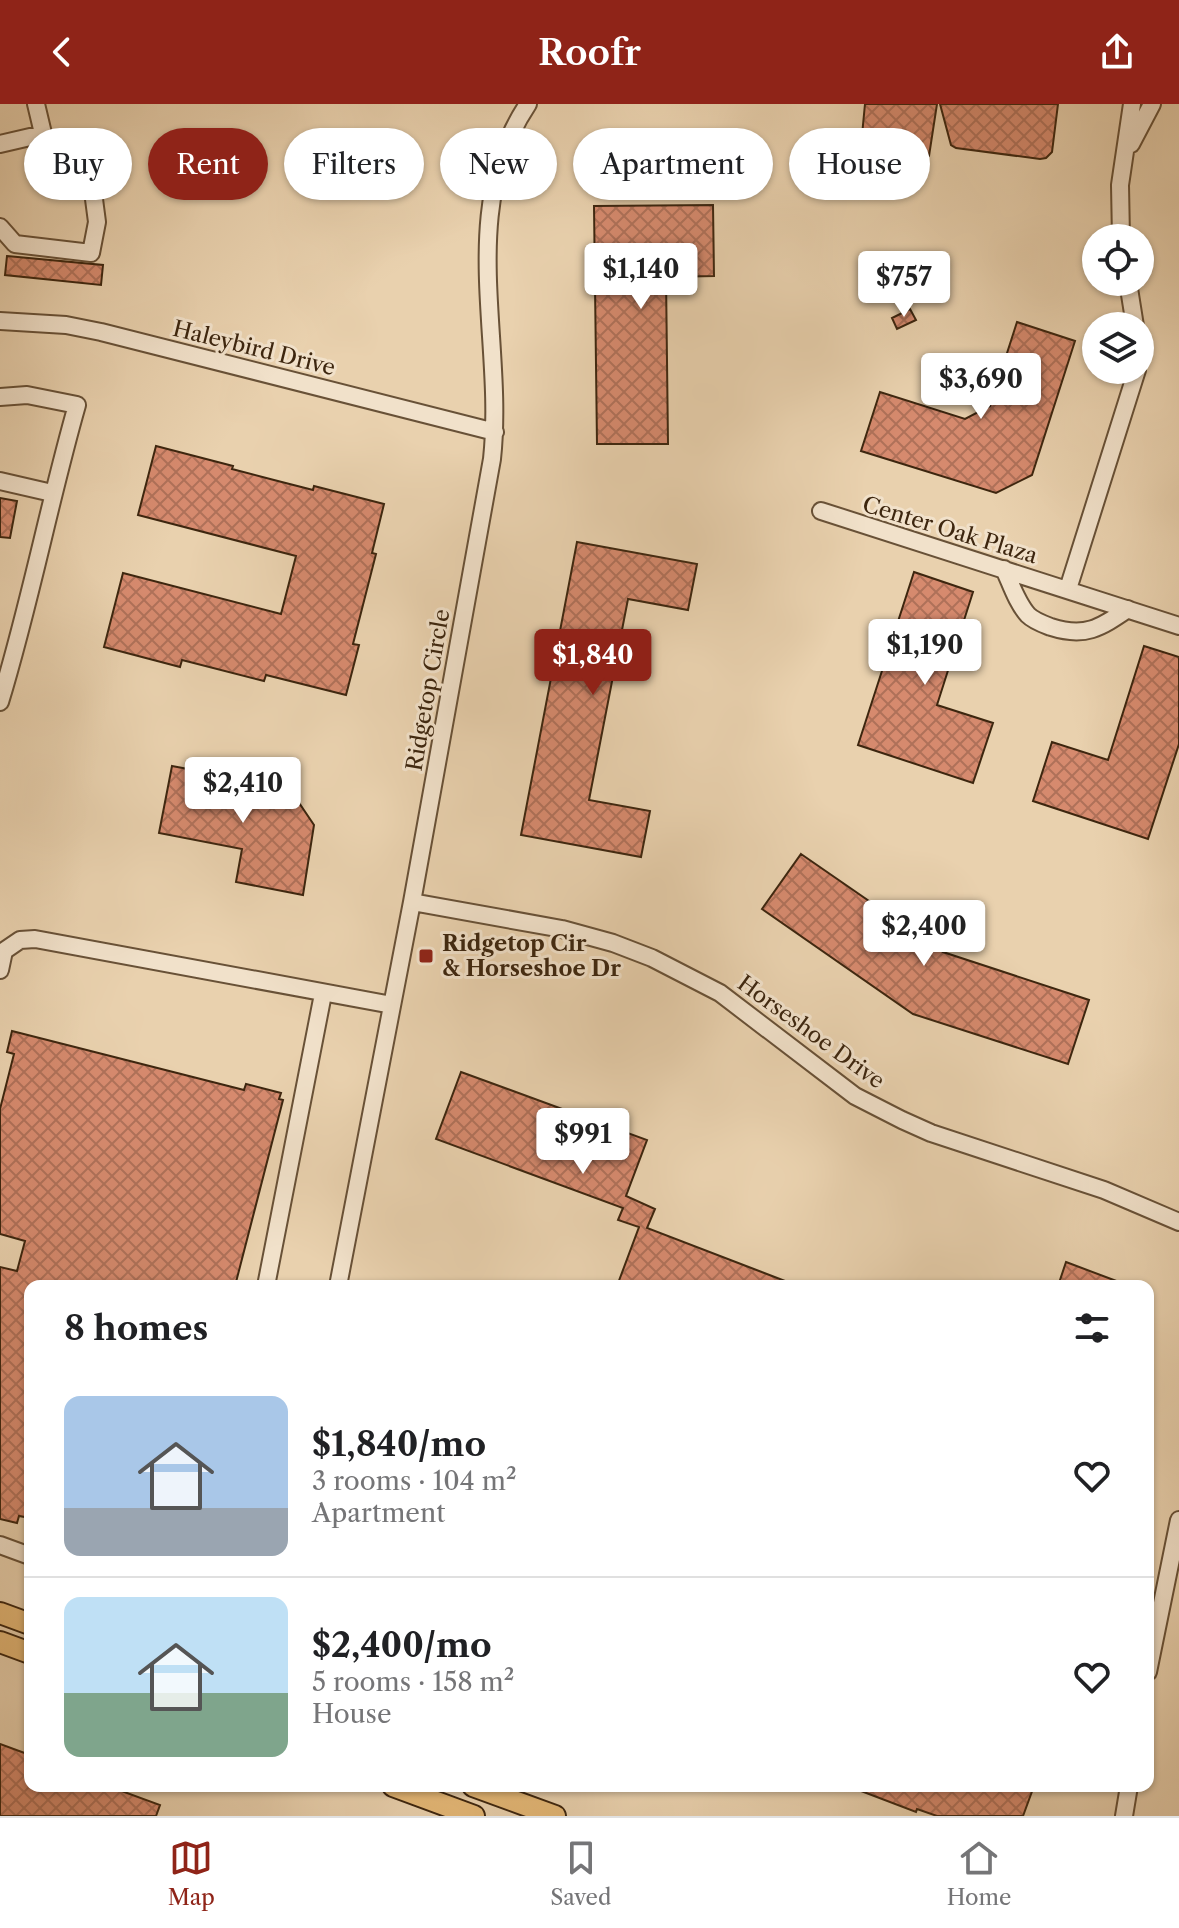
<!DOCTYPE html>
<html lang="en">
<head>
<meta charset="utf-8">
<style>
	body { margin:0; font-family:"Libre Caslon Text",serif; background:#f2f2f2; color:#202124; height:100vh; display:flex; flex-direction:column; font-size:30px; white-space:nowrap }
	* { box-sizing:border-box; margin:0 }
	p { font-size:26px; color:#757577 }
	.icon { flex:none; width:44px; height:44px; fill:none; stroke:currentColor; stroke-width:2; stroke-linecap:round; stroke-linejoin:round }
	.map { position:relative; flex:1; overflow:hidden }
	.side { position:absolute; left:24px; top:1176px; width:1130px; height:512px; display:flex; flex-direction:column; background:#fff; border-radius:16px; box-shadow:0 2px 6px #0004 }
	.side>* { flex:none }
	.top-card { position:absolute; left:24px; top:24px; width:1132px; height:72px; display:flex; gap:16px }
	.fabs { position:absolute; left:1082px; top:120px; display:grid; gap:16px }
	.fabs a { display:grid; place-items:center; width:72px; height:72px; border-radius:50%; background:#fff; box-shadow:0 2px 6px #0004; font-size:40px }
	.price { position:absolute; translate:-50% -68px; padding:0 18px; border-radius:8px; background:#fff; color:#222; font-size:26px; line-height:52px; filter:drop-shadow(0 2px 4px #0008) }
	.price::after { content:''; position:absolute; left:50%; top:48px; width:24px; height:18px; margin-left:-12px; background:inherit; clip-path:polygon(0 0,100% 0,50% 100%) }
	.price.on { background:#8f2418; color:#fff }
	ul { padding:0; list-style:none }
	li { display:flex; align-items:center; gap:24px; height:200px; padding:0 40px }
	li+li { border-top:2px solid #e0e0e0 }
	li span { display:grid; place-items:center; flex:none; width:224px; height:160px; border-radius:16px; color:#555 }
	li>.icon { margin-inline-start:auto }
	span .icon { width:96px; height:96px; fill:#fffc; stroke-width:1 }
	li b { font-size:34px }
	h2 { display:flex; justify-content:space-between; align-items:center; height:96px; padding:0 40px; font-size:34px }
	.tag { padding:0 28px; border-radius:36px; background:#fff; box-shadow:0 2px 6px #0004; font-size:28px; line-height:72px }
	.tag.on { background:#8f2418; color:#fff }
	header { display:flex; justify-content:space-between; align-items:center; height:104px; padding:0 40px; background:#8f2418; color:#fff; font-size:36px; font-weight:600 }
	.tabs { display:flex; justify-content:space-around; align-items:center; height:112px; border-top:2px solid #e0e0e0; background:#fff; font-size:22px; color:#757577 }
	.tabs a { display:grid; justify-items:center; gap:4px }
	.tabs .on { color:#8f2418 }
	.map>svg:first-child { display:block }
	.building { fill:url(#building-cross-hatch); stroke:#3d260f; stroke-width:2 }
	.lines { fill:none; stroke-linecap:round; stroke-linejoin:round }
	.minor-casing { stroke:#685137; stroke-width:20 }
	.major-casing { stroke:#3d260f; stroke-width:24 }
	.minor { stroke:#f1e1ca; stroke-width:16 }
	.major { stroke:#e4b877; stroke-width:20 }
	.poi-dot { fill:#8f2418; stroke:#f1e1ca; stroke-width:3 }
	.labels { text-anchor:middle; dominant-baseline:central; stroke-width:6; stroke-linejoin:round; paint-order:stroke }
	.street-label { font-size:22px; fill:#3d260f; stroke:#f1e1ca }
	.poi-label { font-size:22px; font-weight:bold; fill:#3d260f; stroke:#f1e1ca; text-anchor:start }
</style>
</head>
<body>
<header><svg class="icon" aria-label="back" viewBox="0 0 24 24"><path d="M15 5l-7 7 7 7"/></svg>Roofr<svg class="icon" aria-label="share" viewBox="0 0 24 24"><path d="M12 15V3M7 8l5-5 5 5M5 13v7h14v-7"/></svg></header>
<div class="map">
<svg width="1179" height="1712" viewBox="0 0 1179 1712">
	<defs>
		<pattern id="building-cross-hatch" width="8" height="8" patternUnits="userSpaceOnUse" patternTransform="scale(2)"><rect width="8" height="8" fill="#d68a6e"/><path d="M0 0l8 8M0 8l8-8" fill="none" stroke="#af7159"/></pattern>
	</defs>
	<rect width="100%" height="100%" fill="#e9d1ae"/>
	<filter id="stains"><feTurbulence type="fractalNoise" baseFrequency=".0025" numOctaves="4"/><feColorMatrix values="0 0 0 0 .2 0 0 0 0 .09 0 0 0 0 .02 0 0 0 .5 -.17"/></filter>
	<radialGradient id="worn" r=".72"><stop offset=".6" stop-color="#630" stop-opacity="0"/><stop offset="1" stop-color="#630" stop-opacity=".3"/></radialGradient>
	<path class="building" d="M 865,0 L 937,0 L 929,52 L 925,56 L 865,49 L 861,42 Z
		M 940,0 L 1058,0 L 1052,48 L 1046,54 L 1040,55 L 956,44 L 951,41 Z
		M 713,101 L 714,172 L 666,173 L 668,340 L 597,340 L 594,102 Z
		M 7,152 L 103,161 L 101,181 L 5,171 Z
		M 910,205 L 916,216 L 897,225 L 892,214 Z
		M 1017,218 L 1075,237 L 1032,371 L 996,389 L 861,347 L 880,288 L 965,315 L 990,302 Z
		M 156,342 L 233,362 L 232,365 L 274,376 L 313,386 L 314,382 L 384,400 L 372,449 L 376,450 L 353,540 L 359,541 L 346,591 L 266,571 L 264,577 L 182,556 L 180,563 L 104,543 L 123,469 L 281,510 L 296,452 L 138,411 Z
		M 0,394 L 17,397 L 10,434 L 0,433 Z
		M 577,438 L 697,460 L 688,506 L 628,495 L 589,696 L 650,707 L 641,753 L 521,731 Z
		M 914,468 L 973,488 L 937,601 L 993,619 L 973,679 L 858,641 Z
		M 1144,542 L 1179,553 L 1179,640 L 1148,735 L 1033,697 L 1052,638 L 1108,656 Z
		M 172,662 L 273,681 L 272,684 L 291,687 L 314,721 L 303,791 L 236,778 L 242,745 L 159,729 Z
		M 801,750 L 943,848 L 1089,896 L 1068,960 L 913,910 L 762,805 Z
		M 12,927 L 244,986 L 246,980 L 281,989 L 279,995 L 283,996 L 235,1182 L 30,1182 L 30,1414 L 19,1412 L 17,1419 L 0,1415 L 0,1163 L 17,1167 L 25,1137 L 0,1130 L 0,1005 L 14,950 L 7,948 Z
		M 461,968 L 647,1036 L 626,1092 L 655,1105 L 647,1124 L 798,1182 L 617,1182 L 639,1123 L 618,1116 L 623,1104 L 436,1035 Z
		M 1066,1158 L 1127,1181 L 1126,1182 L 1058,1182 Z
		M 0,1640 L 30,1651 L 30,1682 L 108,1682 L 160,1701 L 156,1712 L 0,1712 Z
		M 848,1682 L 1034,1682 L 1023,1712 L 937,1712 L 917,1705 L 916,1708 Z"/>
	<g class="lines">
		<defs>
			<path id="minor" d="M 0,40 L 43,30
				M 1131,40 L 1152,0
				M 0,123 L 15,140 L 91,149 L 97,118 L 89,57 L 51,63 L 36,0
				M 1121,134 L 1120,81 L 1132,0
				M 1128,178 L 1135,222
				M 0,217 L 66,221 L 101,228 L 495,328
				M 0,293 L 27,291 L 77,301 C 49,399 30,500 0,598
				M 0,377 L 52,389
				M 821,407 L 1179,522
				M 1004,465 C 1011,480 1017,499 1028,511 C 1034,517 1043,520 1051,523 C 1085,534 1100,524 1128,505
				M 1068,485 L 1137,266
				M 412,798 L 562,825 L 613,839 L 652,854 L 720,889 L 855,992 L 902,1016 L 931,1029 L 1104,1086 L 1179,1118
				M 0,866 L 4,847 L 20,836 L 35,835 L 392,901
				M 266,1182 L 323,890
				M 338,1182 L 412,798 L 492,355 C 505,236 456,107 528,0
				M 0,1441 L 30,1452
				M 1148,1568 L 1179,1416
				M 1124,1712 L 1129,1682"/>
			<path id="major" d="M 0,1509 L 30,1520
				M 0,1538 L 30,1549
				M 393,1682 L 474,1712
				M 473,1682 L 555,1712"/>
		</defs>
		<use href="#minor" class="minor-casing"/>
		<use href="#major" class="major-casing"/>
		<use href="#minor" class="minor"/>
		<use href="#major" class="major"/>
	</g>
	<rect class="poi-dot" x="418" y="844" width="16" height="16" rx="4"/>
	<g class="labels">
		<g class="street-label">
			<text transform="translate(254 244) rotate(14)">Haleybird Drive</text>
			<text transform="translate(950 426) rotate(17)">Center Oak Plaza</text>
			<text transform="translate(428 586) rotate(-80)">Ridgetop Circle</text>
			<text transform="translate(811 928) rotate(36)">Horseshoe Drive</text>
		</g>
		<g class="poi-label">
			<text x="442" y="839">Ridgetop Cir<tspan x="442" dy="25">&amp; Horseshoe Dr</tspan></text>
		</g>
	</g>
	<rect width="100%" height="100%" filter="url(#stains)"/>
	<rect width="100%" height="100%" fill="url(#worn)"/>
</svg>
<div class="fabs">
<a><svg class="icon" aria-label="locate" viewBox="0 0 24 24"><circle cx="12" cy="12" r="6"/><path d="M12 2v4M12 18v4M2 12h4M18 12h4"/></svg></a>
<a><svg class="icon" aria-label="layers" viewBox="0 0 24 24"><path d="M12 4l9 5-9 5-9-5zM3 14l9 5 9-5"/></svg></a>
</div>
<b class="price" style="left:641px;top:207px">$1,140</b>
<b class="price" style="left:904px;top:215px">$757</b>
<b class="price" style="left:981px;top:317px">$3,690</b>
<b class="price" style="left:925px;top:583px">$1,190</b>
<b class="price on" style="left:593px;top:593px">$1,840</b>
<b class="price" style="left:243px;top:721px">$2,410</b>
<b class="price" style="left:924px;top:864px">$2,400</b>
<b class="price" style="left:583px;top:1072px">$991</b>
<div class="top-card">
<a class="tag">Buy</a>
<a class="tag on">Rent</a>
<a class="tag">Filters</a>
<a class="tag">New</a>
<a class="tag">Apartment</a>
<a class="tag">House</a>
</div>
<section class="side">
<h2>8 homes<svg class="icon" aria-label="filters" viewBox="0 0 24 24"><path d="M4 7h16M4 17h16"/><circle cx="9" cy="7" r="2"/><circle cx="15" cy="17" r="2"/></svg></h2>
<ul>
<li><span style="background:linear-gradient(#a9c7e8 70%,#9aa5b1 0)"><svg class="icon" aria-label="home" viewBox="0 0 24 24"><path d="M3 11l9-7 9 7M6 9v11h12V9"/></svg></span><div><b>$1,840/mo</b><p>3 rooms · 104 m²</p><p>Apartment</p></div><svg class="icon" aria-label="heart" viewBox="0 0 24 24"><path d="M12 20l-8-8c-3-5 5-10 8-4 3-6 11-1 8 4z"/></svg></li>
<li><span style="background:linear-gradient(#bfe0f5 60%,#7fa58c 0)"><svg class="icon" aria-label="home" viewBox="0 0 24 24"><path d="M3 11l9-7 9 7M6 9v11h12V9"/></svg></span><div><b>$2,400/mo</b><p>5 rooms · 158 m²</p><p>House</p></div><svg class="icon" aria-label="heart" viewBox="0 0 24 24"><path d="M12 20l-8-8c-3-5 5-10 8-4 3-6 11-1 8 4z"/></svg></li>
</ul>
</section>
</div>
<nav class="tabs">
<a class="on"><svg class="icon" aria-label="map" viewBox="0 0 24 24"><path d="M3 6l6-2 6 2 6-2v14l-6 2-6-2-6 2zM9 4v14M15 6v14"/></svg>Map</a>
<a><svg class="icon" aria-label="saved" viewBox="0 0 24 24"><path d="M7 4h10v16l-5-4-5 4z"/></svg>Saved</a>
<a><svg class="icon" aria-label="home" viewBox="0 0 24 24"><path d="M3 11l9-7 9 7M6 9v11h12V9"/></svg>Home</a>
</nav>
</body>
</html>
